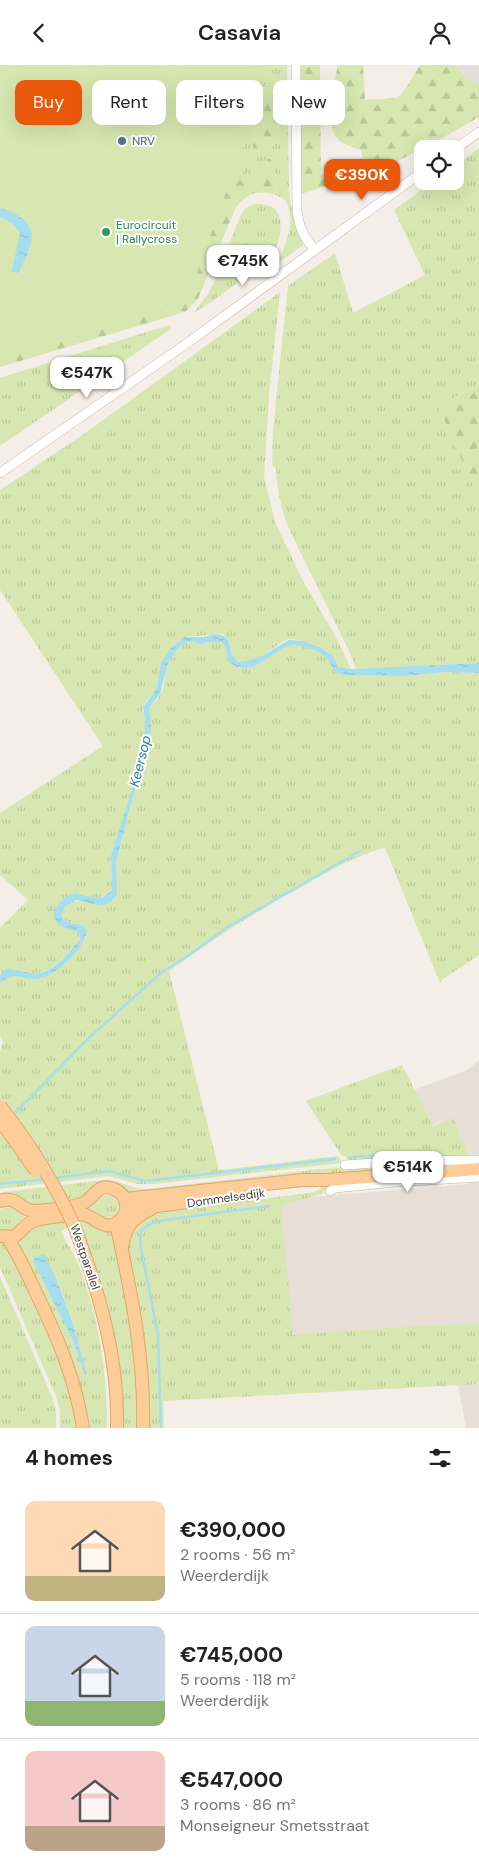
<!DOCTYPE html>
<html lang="en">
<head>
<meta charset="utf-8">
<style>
	body { margin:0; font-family:"DM Sans",sans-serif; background:#f6f6f6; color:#202124; height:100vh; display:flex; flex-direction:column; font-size:19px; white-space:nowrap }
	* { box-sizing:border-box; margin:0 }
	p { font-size:16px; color:#757577 }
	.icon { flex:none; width:28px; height:28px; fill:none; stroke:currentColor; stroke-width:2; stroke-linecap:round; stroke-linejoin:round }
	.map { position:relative; height:1363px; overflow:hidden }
	.sheet { display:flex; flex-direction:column; background:#fff; flex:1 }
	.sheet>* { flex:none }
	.guide { position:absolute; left:15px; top:15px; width:450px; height:45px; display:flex; gap:10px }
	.fabs { position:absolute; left:414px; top:75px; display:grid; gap:10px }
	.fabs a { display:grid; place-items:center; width:50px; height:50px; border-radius:10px; background:#fff; box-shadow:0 5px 20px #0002; font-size:25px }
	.price { position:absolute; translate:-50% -42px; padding:0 11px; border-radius:10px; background:#fff; color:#222; font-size:16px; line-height:32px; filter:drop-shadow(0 1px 2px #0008) }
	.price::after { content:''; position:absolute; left:50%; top:30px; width:15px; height:11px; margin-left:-8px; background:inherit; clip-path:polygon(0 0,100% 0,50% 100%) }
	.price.current { background:#ea580c; color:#fff }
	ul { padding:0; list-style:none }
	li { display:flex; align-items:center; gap:15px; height:125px; padding:0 25px }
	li+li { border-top:1px solid #e0e0e0 }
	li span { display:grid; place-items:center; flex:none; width:140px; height:100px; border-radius:10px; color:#555 }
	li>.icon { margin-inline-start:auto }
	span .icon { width:60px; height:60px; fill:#fffc; stroke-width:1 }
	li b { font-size:21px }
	h2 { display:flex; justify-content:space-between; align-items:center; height:60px; padding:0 25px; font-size:21px }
	.tag { padding:0 18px; border-radius:10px; background:#fff; box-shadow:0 5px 20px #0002; font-size:18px; line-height:45px }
	.tag.current { background:#ea580c; color:#fff }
	header { display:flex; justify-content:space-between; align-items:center; height:65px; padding:0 25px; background:#fff; font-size:22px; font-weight:600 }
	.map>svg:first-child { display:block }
	.residential { fill:#e7dfd6 }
	.grass { fill:url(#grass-tufts); fill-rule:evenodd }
	.forest { fill:url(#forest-firs) }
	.park { fill:#d8e7b1 }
	.parking { fill:#e2dedc }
	.water { fill:url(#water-ripples) }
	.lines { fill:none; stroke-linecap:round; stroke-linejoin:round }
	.stream { stroke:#a5deee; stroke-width:2.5 }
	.street-casing { stroke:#bfb4aa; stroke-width:10 }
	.primary-casing { stroke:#e1a768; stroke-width:14 }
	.street { stroke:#fff; stroke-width:9 }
	.primary { stroke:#fccd98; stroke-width:12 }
	.primary-bridge-casing { stroke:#e1a768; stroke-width:14; stroke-linecap:butt }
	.primary-bridge { stroke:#fccd98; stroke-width:12 }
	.service-dot { fill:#5c6f8a; stroke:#fff; stroke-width:2 }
	.leisure-dot { fill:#2e9e5b; stroke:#fff; stroke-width:2 }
	.labels { text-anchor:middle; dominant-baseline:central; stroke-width:4; stroke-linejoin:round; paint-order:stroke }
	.service-label { font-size:12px; fill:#4e5e75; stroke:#fff; text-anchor:start }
	.leisure-label { font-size:12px; fill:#27864d; stroke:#fff; text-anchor:start }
	.street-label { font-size:12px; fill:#463d36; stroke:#fff }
	.water-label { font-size:14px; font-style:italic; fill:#2d7e98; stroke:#fff }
</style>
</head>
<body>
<header><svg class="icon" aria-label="back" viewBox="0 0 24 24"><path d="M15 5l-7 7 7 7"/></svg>Casavia<svg class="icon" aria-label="person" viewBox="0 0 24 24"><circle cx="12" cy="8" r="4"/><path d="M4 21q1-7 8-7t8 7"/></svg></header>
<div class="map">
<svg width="479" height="1363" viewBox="0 0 479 1363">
	<defs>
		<pattern id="grass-tufts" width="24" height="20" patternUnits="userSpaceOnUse" patternTransform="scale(1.25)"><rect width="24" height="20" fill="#d8e7b1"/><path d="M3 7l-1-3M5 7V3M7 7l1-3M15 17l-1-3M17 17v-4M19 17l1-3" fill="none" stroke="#bbc799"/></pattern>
		<pattern id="forest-firs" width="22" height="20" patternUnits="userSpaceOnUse" patternTransform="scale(1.25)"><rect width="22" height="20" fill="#d8e7b1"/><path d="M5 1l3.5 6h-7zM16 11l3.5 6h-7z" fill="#bbc799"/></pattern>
		<pattern id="water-ripples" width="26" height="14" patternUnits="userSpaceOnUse" patternTransform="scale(1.25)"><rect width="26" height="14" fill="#a5deee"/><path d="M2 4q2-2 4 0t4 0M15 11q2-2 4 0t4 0" fill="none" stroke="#8fbfcd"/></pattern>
	</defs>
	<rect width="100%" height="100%" fill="#f3eee8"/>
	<path class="residential" d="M 479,995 L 479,1363 L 466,1363 L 460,1330 L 443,1267 L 286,1276 L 273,1135 L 470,1119 L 452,1053 L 427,1062 L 411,1026 L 467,1005 Z"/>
	<path class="grass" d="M 207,0 L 287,0 L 289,123 L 290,137 L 303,180 L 276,200 C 285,185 297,153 286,137 C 284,133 280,132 276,130 L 274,94 L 267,94 L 265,116 L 241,116 L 245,98 L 0,122 ZM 259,40 L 269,81 L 253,80 L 258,61 Z
		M 479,83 L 479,318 L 439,342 L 477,429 L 479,431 L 479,598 L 356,604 L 350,588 L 288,462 C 281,443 277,424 276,403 L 272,401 L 273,365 L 288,221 L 335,188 L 353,248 L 425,210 L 394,145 L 434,116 L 455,116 L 455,101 Z
		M 256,139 C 267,139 277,141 280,154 C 282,164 279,178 273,187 C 267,198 206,242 193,248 L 208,229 L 213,219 L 240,152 L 245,143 Z
		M 280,227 L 269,331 L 264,412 L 275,457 L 301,512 L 337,574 L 351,604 L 338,602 C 334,597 333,591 327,586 C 319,580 296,572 286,575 C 274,580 252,604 238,596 C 231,592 232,585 230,579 C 229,575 225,572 223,569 C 211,569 200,572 188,571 L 161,598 L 157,623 L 144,639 L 143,646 L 145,653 L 145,673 L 140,699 L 111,790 L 112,824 L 103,832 L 90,833 L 85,830 L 58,840 L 55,847 L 55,853 L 80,870 C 80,878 72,883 67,889 C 60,895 52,905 42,907 C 27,911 13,900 0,910 L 0,863 L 28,835 L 0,810 L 0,748 L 103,681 L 0,525 L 0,425 L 84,369 Z
		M 169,260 L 171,261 L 171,264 L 0,381 L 0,313 Z
		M 188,576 L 202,579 L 209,577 L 222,577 L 225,582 L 229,597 C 251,617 275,581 293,580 C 303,580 323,586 328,595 C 334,603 332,608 343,610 L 404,611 L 445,607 L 479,608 L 479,890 L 442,915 L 440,918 L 385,783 C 356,790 331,805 305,820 C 257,846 213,874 169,906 L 219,1105 L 338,1091 L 342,1098 L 153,1119 L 137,1119 L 108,1111 L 0,1124 L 0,987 L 3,976 L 0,970 L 0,918 C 16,904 27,914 45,911 C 59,909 79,882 87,871 L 62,853 C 57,830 97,836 110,836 L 116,799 L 132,734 L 145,699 L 150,672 L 149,643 L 158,634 L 163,623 L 169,596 L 179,582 Z
		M 402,1000 L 433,1061 L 453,1052 L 469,1093 L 351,1097 L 345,1091 L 342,1091 L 306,1036 Z
		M 405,1098 L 479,1098 L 133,1131 L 122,1124 L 79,1135 L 37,1142 L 0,1132 L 0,1128 L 4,1127 L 104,1115 C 120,1115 133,1125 149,1124 L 320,1104 Z
		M 345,1118 L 329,1122 L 322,1129 L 281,1140 L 293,1270 L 399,1262 L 479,1259 L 479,1319 L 163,1336 L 164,1363 L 145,1363 L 144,1269 L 128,1184 L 130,1165 L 149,1150 L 160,1148 L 314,1127 L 325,1121 Z
		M 105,1130 C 119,1130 123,1141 115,1151 L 106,1154 L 93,1146 L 79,1144 L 92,1141 L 100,1132 Z
		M 6,1142 L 13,1143 L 24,1150 L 25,1153 C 15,1159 13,1170 0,1163 L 0,1144 Z
		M 80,1153 L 112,1164 L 135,1268 L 141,1363 L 119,1363 L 118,1335 L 78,1158 L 61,1166 C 65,1175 72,1185 77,1196 C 98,1247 108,1308 107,1363 L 86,1363 L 16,1176 L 35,1160 ZM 61,1223 L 74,1262 L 87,1313 L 65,1257 Z
		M 0,1175 L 7,1179 L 49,1260 L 82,1363 L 60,1363 L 60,1345 L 56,1331 L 0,1202 Z
		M 0,1212 L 52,1332 L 56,1346 L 56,1363 L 0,1363 Z"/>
	<path class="forest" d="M 299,0 L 320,0 L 321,110 L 363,95 L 361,85 C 352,82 343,80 337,73 C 324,57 334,19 338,0 L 363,0 L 365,35 L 398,33 L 406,23 L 420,0 L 456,0 C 461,9 469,16 479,19 L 479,52 L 437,76 L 390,100 L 301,129 Z
		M 265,21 L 272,21 L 274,81 L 256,84 L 253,83 L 253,80 L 258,61 L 261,29 Z
		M 274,93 L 276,130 C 257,124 246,129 235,144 L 198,234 L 185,247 L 0,302 L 0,294 L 236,96 L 245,98 L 241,116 L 265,116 L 267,94 Z
		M 479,318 L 479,431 L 477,430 L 439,342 Z"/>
	<path class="park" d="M 0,0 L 255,0 L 255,44 L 253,62 L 238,95 L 186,238 L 0,295 Z"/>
	<path class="parking" d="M 456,0 L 479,0 L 479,19 L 466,14 Z"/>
	<path class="water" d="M 0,143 C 42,156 36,175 18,208 L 12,207 L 12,205 L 20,168 L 13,159 L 0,152 Z
		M 214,569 C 238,570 224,588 239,597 L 247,596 L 260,592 L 289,575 L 304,576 L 320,582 L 333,591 L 338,602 L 351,604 L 479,598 L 479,608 L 445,607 L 404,611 L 343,610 C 332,608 334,603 328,595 C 322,586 303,580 293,580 C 275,581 252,617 229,597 L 225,582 L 222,577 L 209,577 L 202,579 L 188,576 L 179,582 L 169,596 L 160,629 L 149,643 L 151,661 L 150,672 L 145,699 L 132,734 L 116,798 L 117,829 C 105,848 93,837 76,835 L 65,842 L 61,850 C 66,861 75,858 84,861 L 87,866 C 85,882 57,910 41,913 C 24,917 16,904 0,918 L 0,910 L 8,904 C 19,905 29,909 40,908 C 56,905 70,886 80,874 L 80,870 C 74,863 62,865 56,856 C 53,851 54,846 57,842 C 72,818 83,835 103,832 L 112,825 L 111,790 L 140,699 L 145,673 L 145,653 L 143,642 L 157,623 L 161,598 L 170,584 L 184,572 L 204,572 Z
		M 44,1189 C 61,1222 73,1255 82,1291 C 84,1298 87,1307 86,1313 L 73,1276 L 33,1195 L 33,1193 Z"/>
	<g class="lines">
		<path class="stream" d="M 13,1050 L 90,972 L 162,907 L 191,889 L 226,863 L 360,786
			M 350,1092 L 413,1089
			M 54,1113 L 109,1106 L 145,1116 L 335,1094
			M 0,1119 L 46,1114
			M 161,1363 L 158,1270 L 140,1178 L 141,1166 L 150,1159 L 158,1156 L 269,1141"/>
		<defs>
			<path id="street" d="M 296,0 L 297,146 C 299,162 304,173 315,185
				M 455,84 L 479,67
				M 0,408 L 186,279 L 422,107
				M 345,1100 L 405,1096 L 479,1095
				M 330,1126 L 335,1123 L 395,1117 L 479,1112"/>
			<path id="primary" d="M 125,1134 L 303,1115 L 326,1115 L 479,1104
				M 0,1136 C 18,1130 20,1146 35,1146 C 49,1145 67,1144 81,1139 C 94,1135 97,1115 116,1125 C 122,1128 126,1134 126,1140 C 127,1146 124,1153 118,1157 C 102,1168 95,1149 80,1149 C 68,1150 41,1152 31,1157 C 24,1161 21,1168 13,1172 L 0,1171
				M 126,1145 L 250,1129
				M 116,1158 C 131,1226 145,1293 143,1363
				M 75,1163 C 99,1227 119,1293 117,1363
				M 7,1172 C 19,1191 28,1210 37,1230 C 58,1273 76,1316 83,1363
				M 122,1182 C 126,1161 131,1154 151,1144"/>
		</defs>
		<use href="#street" class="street-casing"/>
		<use href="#primary" class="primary-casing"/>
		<use href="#street" class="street"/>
		<use href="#primary" class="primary"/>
		<defs>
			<path id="primary-bridge" d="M 0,1041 C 30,1079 55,1118 75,1163
				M 0,1055 L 36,1106"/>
		</defs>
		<use href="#primary-bridge" class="primary-bridge-casing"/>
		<use href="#primary-bridge" class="primary-bridge"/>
	</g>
	<circle class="service-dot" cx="122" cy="76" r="5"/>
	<circle class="leisure-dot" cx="106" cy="167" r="5"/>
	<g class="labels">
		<g class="service-label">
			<text x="132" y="76">NRV</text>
		</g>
		<g class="leisure-label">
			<text x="116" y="160">Eurocircuit<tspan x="116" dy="14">| Rallycross</tspan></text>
		</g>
		<g class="street-label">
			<text transform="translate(226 1133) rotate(-8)">Dommelsedijk</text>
			<text transform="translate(85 1192) rotate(71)">Westparallel</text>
		</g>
		<g class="water-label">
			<text transform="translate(140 696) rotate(-76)">Keersop</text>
		</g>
	</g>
</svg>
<div class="fabs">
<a><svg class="icon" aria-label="locate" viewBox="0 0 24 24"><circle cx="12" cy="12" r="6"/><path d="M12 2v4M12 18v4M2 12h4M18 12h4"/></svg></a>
</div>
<b class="price current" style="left:362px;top:136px">€390K</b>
<b class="price" style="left:243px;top:222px">€745K</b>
<b class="price" style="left:87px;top:334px">€547K</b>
<b class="price" style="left:408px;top:1128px">€514K</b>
<div class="guide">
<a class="tag current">Buy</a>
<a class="tag">Rent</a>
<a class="tag">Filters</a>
<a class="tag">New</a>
</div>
</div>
<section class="sheet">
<h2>4 homes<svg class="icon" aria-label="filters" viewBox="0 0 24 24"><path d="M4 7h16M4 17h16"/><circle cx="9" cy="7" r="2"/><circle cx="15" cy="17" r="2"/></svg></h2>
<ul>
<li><span style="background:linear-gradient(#ffd9b3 75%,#c2b280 0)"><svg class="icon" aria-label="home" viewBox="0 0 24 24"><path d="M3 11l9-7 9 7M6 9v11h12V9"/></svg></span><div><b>€390,000</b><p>2 rooms · 56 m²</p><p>Weerderdijk</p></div></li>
<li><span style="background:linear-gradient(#c9d6e8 75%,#8fb573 0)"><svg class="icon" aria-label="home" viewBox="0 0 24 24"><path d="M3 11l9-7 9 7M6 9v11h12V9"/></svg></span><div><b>€745,000</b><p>5 rooms · 118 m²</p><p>Weerderdijk</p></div></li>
<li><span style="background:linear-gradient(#f6c9c9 75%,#b9a48a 0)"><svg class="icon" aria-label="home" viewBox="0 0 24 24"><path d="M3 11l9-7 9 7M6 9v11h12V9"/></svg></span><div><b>€547,000</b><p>3 rooms · 86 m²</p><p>Monseigneur Smetsstraat</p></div></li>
</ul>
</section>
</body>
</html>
